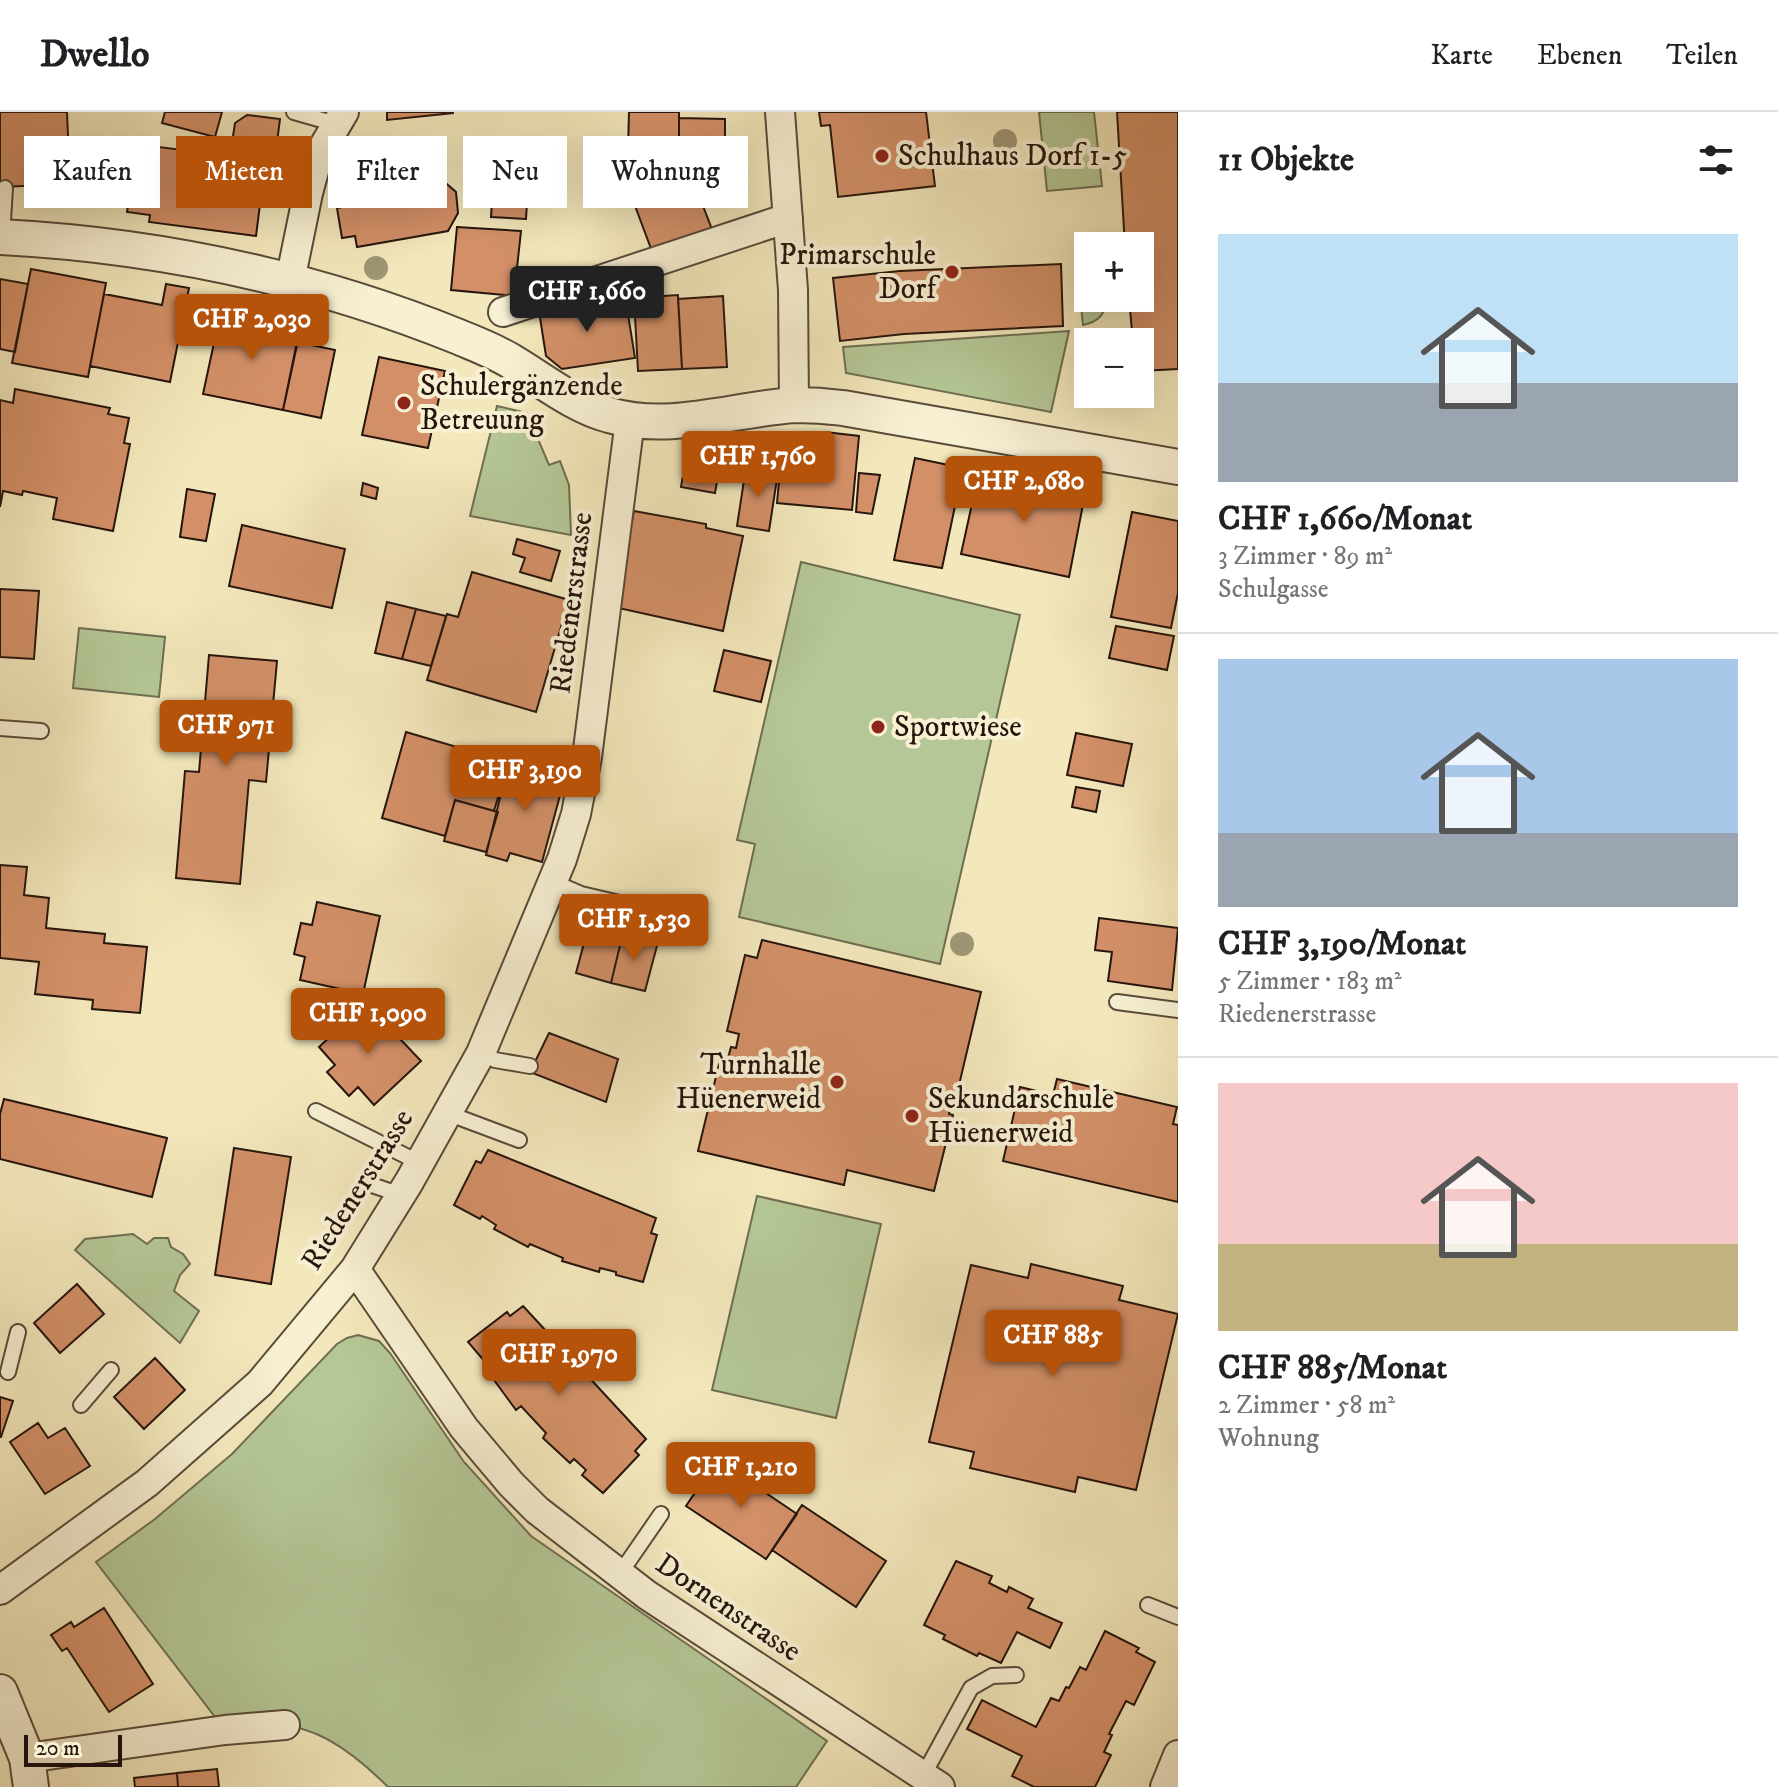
<!DOCTYPE html>
<html lang="de">
<head>
<meta charset="utf-8">
<style>
	body { margin:0; font-family:"IM FELL DW Pica",serif; background:#f2f2f2; color:#202124; height:100vh; display:flex; flex-direction:column; font-size:30px; white-space:nowrap }
	* { box-sizing:border-box; margin:0 }
	p { font-size:26px; color:#757577 }
	.icon { flex:none; width:44px; height:44px; fill:none; stroke:currentColor; stroke-width:2; stroke-linecap:round; stroke-linejoin:round }
	.map { position:relative; flex:1; overflow:hidden }
	.panel { display:flex; flex-direction:column; background:#fff; width:600px }
	.panel>* { flex:none }
	.hud { position:absolute; left:24px; top:24px; width:760px; height:72px; display:flex; gap:16px }
	.buttons { position:absolute; left:1074px; top:120px; display:grid; gap:16px }
	.buttons a { display:grid; place-items:center; width:80px; height:80px; border-radius:0px; background:#fff; box-shadow:0 8px 32px #0002; font-size:40px }
	.scale { position:absolute; left:24px; bottom:20px; width:98px; box-sizing:border-box; padding-left:8px; border:4px solid #26150d; border-top:0; font-size:22px; line-height:28px; white-space:nowrap; color:#26150d; -webkit-text-stroke:6px #f7f0d3; paint-order:stroke }
	.price { position:absolute; translate:-50% -68px; padding:0 18px; border-radius:8px; background:#b45309; color:#fff; font-size:26px; line-height:52px; filter:drop-shadow(0 2px 4px #0008) }
	.price::after { content:''; position:absolute; left:50%; top:48px; width:24px; height:18px; margin-left:-12px; background:inherit; clip-path:polygon(0 0,100% 0,50% 100%) }
	.price.selected { background:#222; color:#fff }
	ul { padding:0; list-style:none }
	li { display:grid; align-content:center; gap:16px; height:424px; padding:0 40px }
	li+li { border-top:2px solid #e0e0e0 }
	li span { display:grid; place-items:center; height:248px; border-radius:0px; color:#555 }
	li>.icon { margin-inline-start:auto }
	span .icon { width:144px; height:144px; fill:#fffc; stroke-width:1 }
	li b { font-size:34px }
	h2 { display:flex; justify-content:space-between; align-items:center; height:96px; padding:0 40px; font-size:34px }
	.chip { padding:0 28px; border-radius:0px; background:#fff; box-shadow:0 8px 32px #0002; font-size:28px; line-height:72px }
	.chip.selected { background:#b45309; color:#fff }
	header { display:flex; align-items:center; gap:48px; box-sizing:border-box; height:112px; padding:0 40px; background:#fff; border-bottom:2px solid #e0e0e0 }
	header strong { font-size:38px }
	nav { display:flex; gap:44px; margin-inline-start:auto; font-size:28px }
	main { display:flex; flex:1; min-height:0 }
	.map>svg:first-child { display:block }
	.green { fill:#b5c796; stroke:#6e6e52; stroke-width:2 }
	.building { fill:#d39068; stroke:#26150d; stroke-width:2 }
	.lines { fill:none; stroke-linecap:round; stroke-linejoin:round }
	.service-casing { stroke:#594a39; stroke-width:18 }
	.minor-casing { stroke:#594a39; stroke-width:32 }
	.tertiary-casing { stroke:#594a39; stroke-width:38 }
	.service { stroke:#f7f0d3; stroke-width:14 }
	.minor { stroke:#f7f0d3; stroke-width:28 }
	.tertiary { stroke:#f7f0d3; stroke-width:34 }
	.tree { fill:#9e9676 }
	.poi-dot { fill:#8f2418; stroke:#f7f0d3; stroke-width:3 }
	.labels { text-anchor:middle; dominant-baseline:central; stroke-width:8; stroke-linejoin:round; paint-order:stroke }
	.poi-label { font-size:30px; fill:#26150d; stroke:#f7f0d3; text-anchor:start }
	.street-label { font-size:30px; fill:#26150d; stroke:#f7f0d3 }
</style>
</head>
<body>
<header>
<strong>Dwello</strong>
<nav><a>Karte</a><a>Ebenen</a><a>Teilen</a></nav>
</header>
<main>
<div class="map">
<svg width="1178" height="1675" viewBox="0 0 1178 1675">
	<rect width="100%" height="100%" fill="#f3e8bc"/>
	<filter id="stains"><feTurbulence type="fractalNoise" baseFrequency=".0025" numOctaves="4"/><feColorMatrix values="0 0 0 0 .2 0 0 0 0 .09 0 0 0 0 .02 0 0 0 .5 -.17"/></filter>
	<radialGradient id="worn" r=".72"><stop offset=".6" stop-color="#630" stop-opacity="0"/><stop offset="1" stop-color="#630" stop-opacity=".3"/></radialGradient>
	<path class="green" d="M 1039,0 L 1094,0 L 1102,74 L 1047,79 Z
		M 1078,164 L 1088,165 L 1088,186 L 1105,186 C 1107,202 1098,210 1083,213 Z
		M 1069,219 L 1051,300 L 846,261 L 843,235 Z
		M 497,294 L 527,301 L 549,353 L 560,349 L 569,373 L 571,423 L 470,404 Z
		M 801,450 L 1020,503 L 940,852 L 739,805 L 755,732 L 737,728 Z
		M 79,516 L 165,525 L 159,585 L 73,576 Z
		M 757,1084 L 881,1112 L 836,1306 L 712,1278 Z
		M 133,1122 L 147,1132 L 154,1126 L 168,1126 L 171,1135 L 183,1142 L 190,1152 L 180,1163 L 174,1179 L 199,1199 L 180,1231 L 75,1138 L 85,1127 Z
		M 358,1223 L 379,1229 L 390,1241 L 464,1350 L 531,1424 L 827,1629 L 796,1675 L 388,1675 C 362,1649 321,1614 282,1614 C 263,1613 244,1617 225,1618 L 96,1450 L 155,1407 L 232,1342 L 337,1232 L 347,1226 Z"/>
	<path class="building" d="M 0,0 L 67,0 L 70,72 L 0,75 Z
		M 165,0 L 222,0 L 215,25 L 162,11 Z
		M 387,0 L 453,0 L 453,1 L 387,8 Z
		M 629,0 L 679,0 L 679,39 L 628,38 Z
		M 819,0 L 926,0 L 935,74 L 838,85 L 830,13 L 821,14 Z
		M 1117,0 L 1178,0 L 1178,257 L 1140,259 L 1140,230 L 1133,230 L 1129,186 L 1140,186 L 1140,134 L 1125,134 Z
		M 247,3 L 280,7 L 273,62 L 264,61 L 256,124 L 149,110 L 150,103 L 127,100 L 136,39 L 158,42 L 159,35 L 230,44 L 235,11 Z
		M 679,6 L 725,7 L 725,39 L 679,39 Z
		M 440,66 L 456,80 L 458,101 L 448,119 L 357,135 L 355,124 L 342,126 L 337,96 L 349,94 L 349,82 Z
		M 693,68 L 713,120 L 653,142 L 634,91 Z
		M 493,73 L 528,75 L 526,107 L 491,105 Z
		M 457,115 L 521,119 L 514,184 L 451,178 Z
		M 1061,152 L 1063,214 L 904,222 L 840,229 L 833,166 L 900,159 Z
		M 31,157 L 106,171 L 88,265 L 12,251 Z
		M 0,167 L 28,172 L 15,240 L 0,237 Z
		M 166,172 L 189,176 L 170,270 L 90,254 L 104,182 L 162,193 Z
		M 678,183 L 682,257 L 638,259 L 634,186 Z
		M 597,184 L 598,194 L 626,190 L 635,246 L 562,257 L 546,244 L 539,199 L 575,194 L 574,188 Z
		M 723,184 L 727,255 L 682,257 L 678,187 Z
		M 220,203 L 300,219 L 283,298 L 203,282 Z
		M 297,230 L 335,238 L 321,306 L 283,298 Z
		M 379,245 L 445,259 L 428,336 L 362,323 Z
		M 15,277 L 110,296 L 108,302 L 129,306 L 124,331 L 130,332 L 113,419 L 53,407 L 57,386 L 23,379 L 22,383 L 3,379 L 0,395 L 0,288 L 13,291 Z
		M 825,320 L 859,324 L 852,398 L 777,391 L 782,336 L 823,340 Z
		M 689,329 L 723,335 L 715,381 L 681,375 Z
		M 915,346 L 963,356 L 942,456 L 894,448 Z
		M 746,355 L 778,360 L 769,419 L 737,414 Z
		M 979,360 L 1085,382 L 1069,465 L 961,442 Z
		M 859,361 L 880,363 L 872,402 L 856,400 Z
		M 363,371 L 378,376 L 376,387 L 361,383 Z
		M 187,377 L 215,382 L 206,429 L 180,425 Z
		M 634,399 L 706,412 L 706,416 L 743,424 L 723,519 L 614,495 Z
		M 1132,400 L 1178,409 L 1178,481 L 1171,516 L 1111,505 Z
		M 242,413 L 345,437 L 332,496 L 229,474 Z
		M 517,427 L 560,439 L 551,469 L 520,460 L 525,446 L 513,442 Z
		M 472,460 L 569,488 L 536,600 L 427,568 L 447,502 L 458,505 Z
		M 0,477 L 39,479 L 34,547 L 0,545 Z
		M 387,490 L 416,497 L 402,547 L 375,541 Z
		M 416,497 L 446,504 L 431,554 L 402,547 Z
		M 1116,514 L 1174,524 L 1167,558 L 1109,546 Z
		M 724,538 L 771,549 L 761,590 L 714,579 Z
		M 209,543 L 277,549 L 266,670 L 249,668 L 240,772 L 176,766 L 185,659 L 199,660 Z
		M 406,620 L 460,636 L 459,641 L 507,655 L 494,699 L 455,688 L 445,724 L 382,706 Z
		M 1076,621 L 1132,632 L 1123,674 L 1067,663 Z
		M 509,649 L 565,665 L 542,750 L 510,741 L 507,749 L 486,743 Z
		M 1076,675 L 1100,679 L 1096,700 L 1072,695 Z
		M 455,688 L 498,700 L 486,740 L 444,729 Z
		M 0,753 L 27,755 L 24,783 L 49,786 L 46,816 L 105,822 L 104,831 L 147,835 L 140,901 L 92,897 L 93,888 L 35,882 L 39,850 L 0,846 Z
		M 317,790 L 380,804 L 363,882 L 300,868 L 305,845 L 294,842 L 301,811 L 312,813 Z
		M 1099,806 L 1178,816 L 1172,878 L 1108,869 L 1112,840 L 1095,838 Z
		M 589,812 L 623,821 L 611,871 L 576,861 Z
		M 623,821 L 658,830 L 645,879 L 611,871 Z
		M 762,828 L 981,880 L 955,990 L 951,990 L 949,1002 L 953,1003 L 934,1079 L 847,1058 L 844,1073 L 698,1039 L 720,948 L 727,950 L 731,935 L 736,936 L 739,922 L 727,919 L 745,843 L 757,846 Z
		M 366,891 L 421,949 L 374,993 L 358,975 L 349,984 L 327,960 L 335,953 L 319,935 Z
		M 549,921 L 618,947 L 606,990 L 530,960 Z
		M 1057,967 L 1177,995 L 1173,1012 L 1178,1013 L 1178,1090 L 1003,1049 L 1020,975 L 1053,983 Z
		M 4,987 L 167,1026 L 152,1085 L 0,1047 L 0,1002 Z
		M 234,1036 L 291,1045 L 271,1172 L 215,1163 Z
		M 488,1038 L 656,1106 L 651,1121 L 657,1123 L 643,1170 L 616,1163 L 616,1160 L 600,1156 L 599,1160 L 562,1149 L 563,1146 L 530,1132 L 528,1135 L 494,1117 L 496,1113 L 482,1104 L 480,1107 L 454,1093 L 476,1049 L 481,1051 Z
		M 1031,1152 L 1123,1174 L 1119,1188 L 1178,1202 L 1136,1378 L 1078,1365 L 1075,1380 L 970,1356 L 974,1340 L 929,1330 L 971,1153 L 1028,1166 Z
		M 77,1172 L 104,1202 L 60,1241 L 34,1211 Z
		M 523,1194 L 646,1327 L 635,1339 L 639,1343 L 603,1381 L 582,1363 L 586,1358 L 574,1347 L 570,1351 L 543,1326 L 546,1321 L 521,1294 L 516,1298 L 494,1268 L 498,1265 L 468,1230 L 507,1200 L 510,1204 Z
		M 155,1246 L 185,1278 L 144,1317 L 114,1285 Z
		M 0,1285 L 13,1289 L 1,1325 L 0,1325 Z
		M 38,1311 L 48,1326 L 65,1316 L 90,1354 L 45,1382 L 10,1330 Z
		M 717,1348 L 797,1402 L 766,1447 L 686,1394 Z
		M 802,1393 L 886,1449 L 856,1495 L 772,1438 Z
		M 956,1449 L 992,1464 L 989,1471 L 1007,1480 L 1009,1475 L 1033,1487 L 1028,1496 L 1062,1511 L 1050,1536 L 1017,1520 L 1001,1551 L 979,1541 L 977,1544 L 943,1527 L 945,1523 L 924,1513 Z
		M 104,1496 L 153,1572 L 109,1600 L 67,1536 L 62,1539 L 51,1523 L 71,1510 L 74,1515 Z
		M 1105,1519 L 1139,1536 L 1136,1540 L 1155,1550 L 1134,1593 L 1126,1589 L 1109,1622 L 1112,1623 L 1104,1640 L 1111,1643 L 1095,1675 L 1034,1675 L 1012,1664 L 1022,1644 L 967,1617 L 982,1588 L 1036,1615 L 1051,1586 L 1059,1589 L 1066,1575 L 1069,1576 L 1080,1555 L 1086,1558 Z
		M 217,1657 L 219,1675 L 178,1675 L 177,1661 Z
		M 177,1661 L 178,1675 L 135,1675 L 134,1666 Z"/>
	<g class="lines">
		<defs>
			<path id="service" d="M 294,0 L 336,12
				M 2,125 L 5,76
				M 0,616 L 41,619
				M 553,770 L 581,782 L 654,799
				M 1117,890 L 1178,898
				M 481,941 L 495,948 L 530,954
				M 316,999 L 420,1051
				M 447,1001 L 519,1028
				M 366,1071 L 401,1083
				M 8,1260 L 18,1220
				M 81,1293 L 111,1258
				M 619,1463 L 661,1402
				M 1148,1493 L 1178,1505
				M 923,1664 L 971,1576 L 992,1564 L 1016,1563"/>
			<path id="minor" d="M 780,0 L 793,178 L 794,293
				M 290,169 L 308,81 L 318,44 L 344,0
				M 503,200 L 788,106
				M 355,1157 L 464,1316 L 511,1372 L 537,1398 L 647,1483 L 940,1675
				M 0,1478 L 147,1371 L 260,1271 L 355,1157 L 409,1070 L 481,941 L 562,747 L 576,702 L 587,645 L 630,308
				M 27,1646 L 225,1618 L 285,1613
				M 1165,1675 L 1178,1643"/>
			<path id="tertiary" d="M 0,125 C 157,133 313,166 459,225 C 478,233 497,240 514,251 C 544,269 575,294 609,303 C 670,321 733,297 795,293 C 811,293 827,294 843,296 L 1178,355
				M 0,1580 L 27,1646 L 31,1675"/>
		</defs>
		<use href="#service" class="service-casing"/>
		<use href="#minor" class="minor-casing"/>
		<use href="#tertiary" class="tertiary-casing"/>
		<use href="#service" class="service"/>
		<use href="#minor" class="minor"/>
		<use href="#tertiary" class="tertiary"/>
	</g>
	<g class="tree">
		<circle cx="1005" cy="29" r="12"/>
		<circle cx="376" cy="156" r="12"/>
		<circle cx="1062" cy="363" r="12"/>
		<circle cx="962" cy="832" r="12"/>
	</g>
	<g class="poi-dot">
		<circle cx="882" cy="44" r="8"/>
		<circle cx="952" cy="160" r="8"/>
		<circle cx="404" cy="291" r="8"/>
		<circle cx="878" cy="615" r="8"/>
		<circle cx="837" cy="970" r="8"/>
		<circle cx="912" cy="1004" r="8"/>
	</g>
	<g class="labels">
		<g class="poi-label">
			<text x="898" y="44">Schulhaus Dorf 1-5</text>
			<text x="936" y="143" text-anchor="end">Primarschule<tspan x="936" dy="34">Dorf</tspan></text>
			<text x="420" y="274">Schulergänzende<tspan x="420" dy="34">Betreuung</tspan></text>
			<text x="894" y="615">Sportwiese</text>
			<text x="821" y="953" text-anchor="end">Turnhalle<tspan x="821" dy="34">Hüenerweid</tspan></text>
			<text x="928" y="987">Sekundarschule<tspan x="928" dy="34">Hüenerweid</tspan></text>
		</g>
		<g class="street-label">
			<text transform="translate(572 491) rotate(-83)">Riedenerstrasse</text>
			<text transform="translate(358 1078) rotate(-58)">Riedenerstrasse</text>
			<text transform="translate(728 1496) rotate(34)">Dornenstrasse</text>
		</g>
	</g>
	<rect width="100%" height="100%" filter="url(#stains)"/>
	<rect width="100%" height="100%" fill="url(#worn)"/>
</svg>
<div class="buttons">
<a>+</a>
<a>−</a>
</div>
<div class="scale">20 m</div>
<b class="price selected" style="left:587px;top:222px">CHF 1,660</b>
<b class="price" style="left:252px;top:250px">CHF 2,030</b>
<b class="price" style="left:758px;top:387px">CHF 1,760</b>
<b class="price" style="left:1024px;top:412px">CHF 2,680</b>
<b class="price" style="left:226px;top:656px">CHF 971</b>
<b class="price" style="left:525px;top:701px">CHF 3,190</b>
<b class="price" style="left:634px;top:850px">CHF 1,530</b>
<b class="price" style="left:368px;top:944px">CHF 1,090</b>
<b class="price" style="left:1053px;top:1266px">CHF 885</b>
<b class="price" style="left:559px;top:1285px">CHF 1,970</b>
<b class="price" style="left:741px;top:1398px">CHF 1,210</b>
<div class="hud">
<a class="chip">Kaufen</a>
<a class="chip selected">Mieten</a>
<a class="chip">Filter</a>
<a class="chip">Neu</a>
<a class="chip">Wohnung</a>
</div>
</div>
<section class="panel">
<h2>11 Objekte<svg class="icon" aria-label="filters" viewBox="0 0 24 24"><path d="M4 7h16M4 17h16"/><circle cx="9" cy="7" r="2"/><circle cx="15" cy="17" r="2"/></svg></h2>
<ul>
<li><span style="background:linear-gradient(#bfe0f5 60%,#9aa5b1 0)"><svg class="icon" aria-label="home" viewBox="0 0 24 24"><path d="M3 11l9-7 9 7M6 9v11h12V9"/></svg></span><div><b>CHF 1,660/Monat</b><p>3 Zimmer · 89 m²</p><p>Schulgasse</p></div></li>
<li><span style="background:linear-gradient(#a9c7e8 70%,#9aa5b1 0)"><svg class="icon" aria-label="home" viewBox="0 0 24 24"><path d="M3 11l9-7 9 7M6 9v11h12V9"/></svg></span><div><b>CHF 3,190/Monat</b><p>5 Zimmer · 183 m²</p><p>Riedenerstrasse</p></div></li>
<li><span style="background:linear-gradient(#f6c9c9 65%,#c2b280 0)"><svg class="icon" aria-label="home" viewBox="0 0 24 24"><path d="M3 11l9-7 9 7M6 9v11h12V9"/></svg></span><div><b>CHF 885/Monat</b><p>2 Zimmer · 58 m²</p><p>Wohnung</p></div></li>
</ul>
</section>
</main>
</body>
</html>
